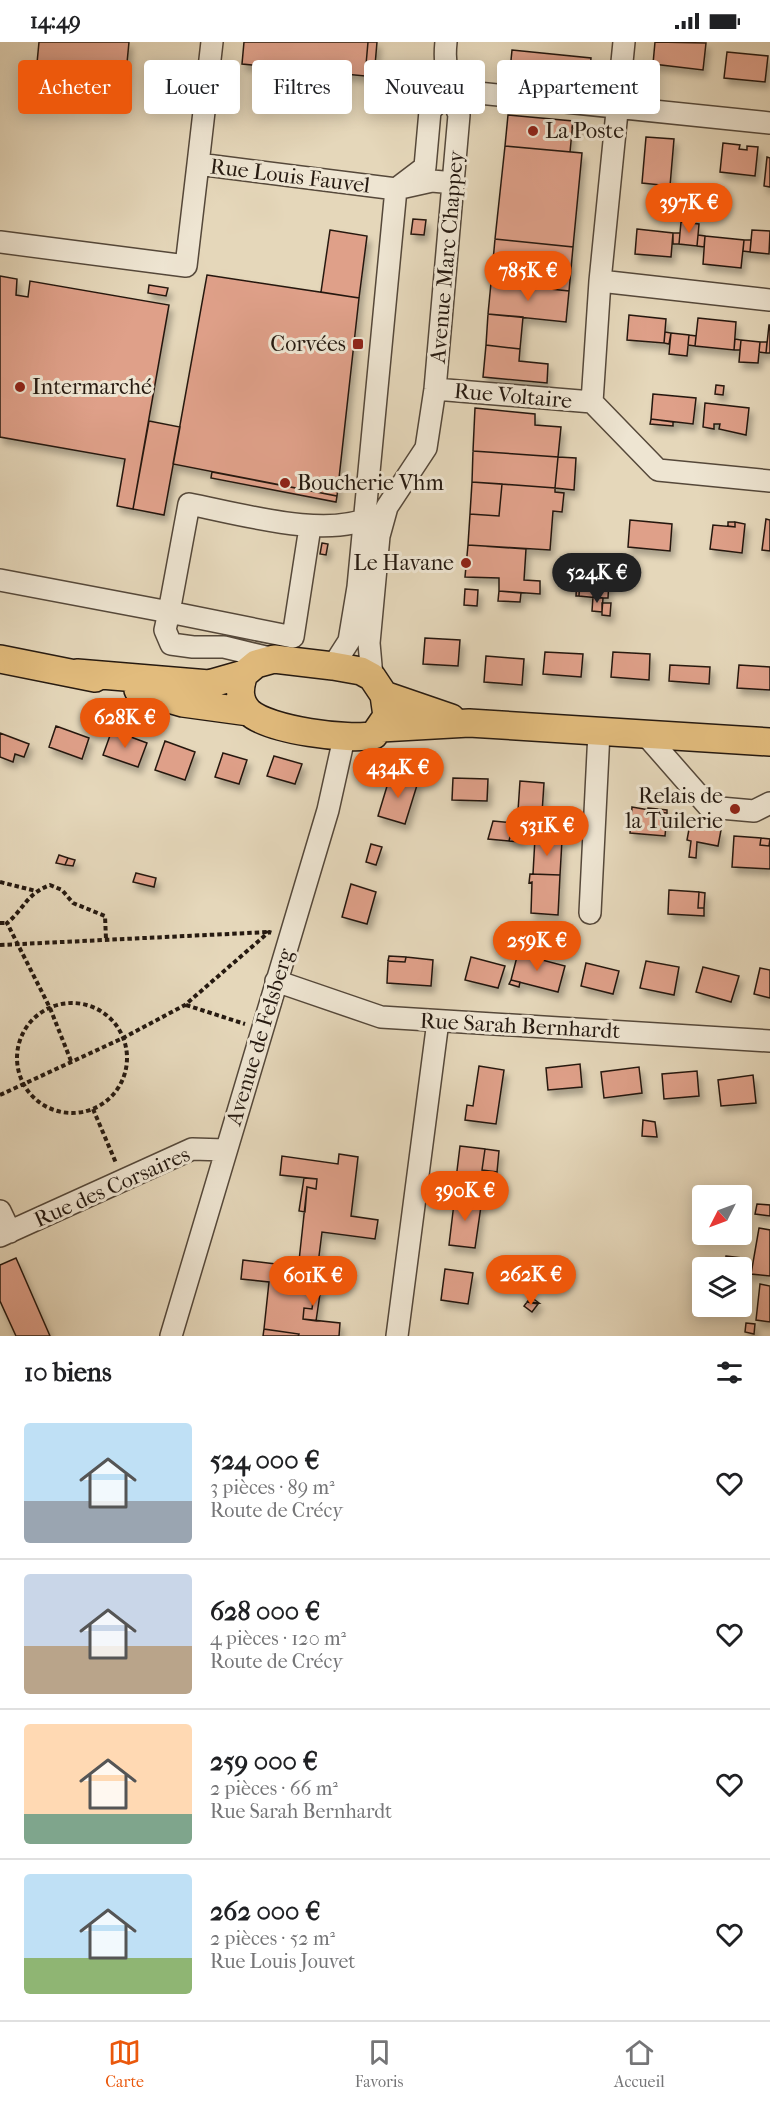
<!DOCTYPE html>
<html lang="fr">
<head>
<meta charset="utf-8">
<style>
	body { margin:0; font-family:"IM FELL French Canon",serif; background:#f2f2f2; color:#202124; height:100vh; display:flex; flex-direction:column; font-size:22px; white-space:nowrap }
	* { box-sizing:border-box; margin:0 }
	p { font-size:20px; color:#757577 }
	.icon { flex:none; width:33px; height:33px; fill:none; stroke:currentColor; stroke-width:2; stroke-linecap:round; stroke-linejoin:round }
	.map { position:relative; height:1294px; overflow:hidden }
	.details { display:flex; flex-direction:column; background:#fff; flex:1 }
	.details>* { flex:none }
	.hud { position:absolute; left:18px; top:18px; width:735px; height:54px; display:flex; gap:12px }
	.needle { width:39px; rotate:228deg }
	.buttons { position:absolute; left:692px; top:1143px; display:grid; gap:12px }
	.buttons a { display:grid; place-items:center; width:60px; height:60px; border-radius:6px; background:#fff; box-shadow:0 3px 15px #0003; font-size:30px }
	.price { position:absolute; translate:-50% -51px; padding:0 14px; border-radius:21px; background:#ea580c; color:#fff; font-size:20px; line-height:39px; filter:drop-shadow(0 2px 3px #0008) }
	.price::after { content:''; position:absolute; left:50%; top:36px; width:18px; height:14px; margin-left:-9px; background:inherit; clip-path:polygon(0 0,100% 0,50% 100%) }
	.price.active { background:#222; color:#fff }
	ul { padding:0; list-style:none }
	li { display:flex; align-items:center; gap:18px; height:150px; padding:0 24px }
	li+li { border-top:2px solid #e0e0e0 }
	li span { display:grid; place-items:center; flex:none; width:168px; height:120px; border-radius:6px; color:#555 }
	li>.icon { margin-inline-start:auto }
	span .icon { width:72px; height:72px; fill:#fffc; stroke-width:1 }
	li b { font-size:26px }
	h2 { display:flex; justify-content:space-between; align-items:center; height:72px; padding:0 24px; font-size:26px }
	.chip { padding:0 21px; border-radius:6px; background:#fff; box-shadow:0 3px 15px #0003; font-size:21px; line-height:54px }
	.chip.active { background:#ea580c; color:#fff }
	.status { display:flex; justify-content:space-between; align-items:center; height:42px; padding:0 30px; background:#fff; direction:ltr }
	.status svg { height:16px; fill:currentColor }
	.menu { display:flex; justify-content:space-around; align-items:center; height:84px; border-top:2px solid #e0e0e0; background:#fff; font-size:16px; color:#757577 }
	.menu a { display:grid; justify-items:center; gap:3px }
	.menu .active { color:#ea580c }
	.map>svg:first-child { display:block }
	.building { fill:#dfa089; stroke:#251910; stroke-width:1.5; filter:url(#shadow) }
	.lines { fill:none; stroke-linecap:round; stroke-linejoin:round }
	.minor-casing { stroke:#55483a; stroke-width:24 }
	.major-casing { stroke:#251910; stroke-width:30 }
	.path { stroke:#251910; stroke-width:4; stroke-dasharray:4.5 3; stroke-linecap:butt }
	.minor { stroke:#eee5d2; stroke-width:21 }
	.major { stroke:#e2bc7d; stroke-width:27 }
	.poi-dot { fill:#8f2418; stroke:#eee5d2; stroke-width:2 }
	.labels { text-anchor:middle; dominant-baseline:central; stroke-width:6; stroke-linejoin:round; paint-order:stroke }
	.poi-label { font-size:22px; fill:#251910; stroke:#eee5d2; text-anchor:start }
	.street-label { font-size:22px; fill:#251910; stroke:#eee5d2 }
</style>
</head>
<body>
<div class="status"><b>14:49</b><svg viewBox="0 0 49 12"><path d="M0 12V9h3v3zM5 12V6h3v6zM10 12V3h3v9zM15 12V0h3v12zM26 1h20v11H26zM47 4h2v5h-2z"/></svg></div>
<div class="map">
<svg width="770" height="1294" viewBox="0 0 770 1294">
	<defs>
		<filter id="shadow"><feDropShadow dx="3.5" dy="6" stdDeviation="3" flood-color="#0004"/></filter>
	</defs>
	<rect width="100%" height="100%" fill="#e5d7ba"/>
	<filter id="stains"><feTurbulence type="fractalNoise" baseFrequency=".00333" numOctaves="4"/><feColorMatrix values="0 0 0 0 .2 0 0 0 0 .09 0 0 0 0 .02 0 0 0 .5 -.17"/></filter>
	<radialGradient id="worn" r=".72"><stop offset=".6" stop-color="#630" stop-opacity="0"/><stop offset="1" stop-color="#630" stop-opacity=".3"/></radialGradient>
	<path class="building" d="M 39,0 L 129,0 L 123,62 L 34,53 Z
		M 244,0 L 368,0 L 365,34 L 242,22 Z
		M 368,0 L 377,0 L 374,35 L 365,34 Z
		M 655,0 L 706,1 L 703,28 L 653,22 Z
		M 512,8 L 591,16 L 588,47 L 509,39 Z
		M 727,10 L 768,14 L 765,40 L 724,36 Z
		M 508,73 L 573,79 L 570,110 L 505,104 Z
		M 573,79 L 583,80 L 582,87 L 572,86 Z
		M 646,95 L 674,97 L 670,144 L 642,141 Z
		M 723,101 L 740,103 L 739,107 L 747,108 L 747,104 L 758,105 L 755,134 L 720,130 Z
		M 505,104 L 582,111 L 573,205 L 495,197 Z
		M 767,115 L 770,116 L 770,145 L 764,144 Z
		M 413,177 L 426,178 L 424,193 L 411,192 Z
		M 681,180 L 699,182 L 697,204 L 679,202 Z
		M 637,187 L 673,191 L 671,215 L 635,212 Z
		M 330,188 L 367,194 L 359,256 L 321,250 Z
		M 752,188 L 770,189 L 769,212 L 750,210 Z
		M 673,191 L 680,191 L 679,202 L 673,202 Z
		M 698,193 L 705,194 L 704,205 L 697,204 Z
		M 705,194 L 744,198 L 741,226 L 703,222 Z
		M 495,197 L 573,205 L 569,249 L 491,241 Z
		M 744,198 L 751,198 L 750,210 L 743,209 Z
		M 207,233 L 359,256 L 337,454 L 173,422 Z
		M 0,234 L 17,237 L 16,253 L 28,255 L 30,239 L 169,263 L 133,467 L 117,464 L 125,417 L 0,395 Z
		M 491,241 L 569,249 L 566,280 L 488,272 Z
		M 149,243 L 168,246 L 166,254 L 148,251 Z
		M 488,272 L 523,275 L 520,307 L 486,303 Z
		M 629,273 L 666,277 L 664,301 L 627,298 Z
		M 698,276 L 736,280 L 734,308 L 695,304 Z
		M 769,283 L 770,283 L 770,311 L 766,311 Z
		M 665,290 L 671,291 L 669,302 L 664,301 Z
		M 671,291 L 689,293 L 687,314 L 669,312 Z
		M 689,293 L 696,294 L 695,304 L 688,303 Z
		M 735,297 L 741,298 L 740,308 L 734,308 Z
		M 741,298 L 760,300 L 758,321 L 739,320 Z
		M 760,300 L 767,300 L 766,311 L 759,310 Z
		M 486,303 L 520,307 L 519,319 L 548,322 L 547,341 L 483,335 Z
		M 716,343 L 724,344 L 723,353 L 715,352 Z
		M 653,352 L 696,356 L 693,382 L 651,377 Z
		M 705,361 L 749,366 L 746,393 L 719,387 L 720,382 L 714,382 L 714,387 L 703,385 Z
		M 475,366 L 535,372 L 535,383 L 561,385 L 558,415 L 473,409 Z
		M 651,377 L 673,380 L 673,384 L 650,382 Z
		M 149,379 L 180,385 L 164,473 L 133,467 Z
		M 473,409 L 558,415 L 555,446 L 472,440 Z
		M 558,415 L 576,416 L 574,448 L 555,446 Z
		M 212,430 L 337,454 L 336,460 L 211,436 Z
		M 472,440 L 502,442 L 499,474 L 470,472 Z
		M 502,442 L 555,446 L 555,450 L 564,451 L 562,470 L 553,469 L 550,508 L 468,503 L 470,472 L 499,474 Z
		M 766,477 L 770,478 L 770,509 L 762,508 Z
		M 630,478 L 672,482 L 670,509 L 628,505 Z
		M 728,480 L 735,480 L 735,485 L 728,484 Z
		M 735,480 L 745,482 L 742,511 L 710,507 L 713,483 L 735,485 Z
		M 322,501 L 328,502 L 326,513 L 320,512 Z
		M 468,503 L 526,507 L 524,538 L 540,539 L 540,552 L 499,549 L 499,536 L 465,535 Z
		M 577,535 L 580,535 L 579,554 L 576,554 Z
		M 580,535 L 600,537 L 599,556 L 579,554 Z
		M 600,537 L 609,537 L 608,556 L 599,556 Z
		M 465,547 L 478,548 L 477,564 L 464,563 Z
		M 499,549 L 521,551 L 520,560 L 498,559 Z
		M 593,555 L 603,556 L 602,570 L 592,569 Z
		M 602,561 L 611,561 L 610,574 L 602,573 Z
		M 425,596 L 460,598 L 458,624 L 423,622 Z
		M 545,610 L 583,612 L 581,635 L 543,632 Z
		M 613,610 L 650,612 L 649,638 L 611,635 Z
		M 486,614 L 524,617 L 522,643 L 484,640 Z
		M 670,623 L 710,625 L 709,642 L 669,639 Z
		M 739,623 L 770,625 L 770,648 L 737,646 Z
		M 56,684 L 89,696 L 82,717 L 49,705 Z
		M 112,688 L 147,701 L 138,725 L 103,713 Z
		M 0,691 L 29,702 L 24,715 L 15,712 L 13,720 L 0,715 Z
		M 165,699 L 195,710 L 185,738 L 155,728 Z
		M 223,711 L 247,718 L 239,742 L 215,735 Z
		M 274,714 L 302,722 L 295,742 L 267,734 Z
		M 391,731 L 418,740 L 405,782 L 378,774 Z
		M 453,736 L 488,737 L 487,759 L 452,758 Z
		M 520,739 L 544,741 L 542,771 L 518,769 Z
		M 632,765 L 667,771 L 665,794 L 630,791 Z
		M 648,766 L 667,768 L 667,771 L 648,769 Z
		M 493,779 L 524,782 L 522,792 L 511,791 L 509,799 L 488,797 Z
		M 690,782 L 721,788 L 718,804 L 697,800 L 696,816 L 689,815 L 691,799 L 687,798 Z
		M 511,791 L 522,792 L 521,800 L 509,799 Z
		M 734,794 L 761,796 L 760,803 L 769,804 L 770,797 L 770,827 L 732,825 Z
		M 535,796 L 562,798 L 560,833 L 533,832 Z
		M 761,796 L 770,797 L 769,804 L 760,803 Z
		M 371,802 L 382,805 L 376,823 L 366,820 Z
		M 59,813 L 68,816 L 65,823 L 56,821 Z
		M 68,816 L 75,818 L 73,824 L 65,823 Z
		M 136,831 L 156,836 L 154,845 L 133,840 Z
		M 530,832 L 560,833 L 558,873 L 531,871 L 532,840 L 529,841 Z
		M 351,842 L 376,850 L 367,882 L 342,875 Z
		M 669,848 L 699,850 L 698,866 L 704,866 L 704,874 L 668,872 Z
		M 699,850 L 705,851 L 704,866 L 698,866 Z
		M 519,907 L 528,910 L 527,914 L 565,924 L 558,950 L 511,938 Z
		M 389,914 L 406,915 L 405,920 L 388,919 Z
		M 406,915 L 433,918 L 431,944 L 387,941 L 388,919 L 405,920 Z
		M 471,915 L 505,924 L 498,946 L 465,938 Z
		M 646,919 L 679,925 L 674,953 L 640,946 Z
		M 586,921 L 619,929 L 613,952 L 581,944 Z
		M 703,925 L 739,934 L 731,960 L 696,950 Z
		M 760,926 L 770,928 L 770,956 L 754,952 Z
		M 511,938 L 520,940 L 519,945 L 509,942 Z
		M 580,1022 L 582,1045 L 548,1048 L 546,1026 Z
		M 479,1024 L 504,1028 L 496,1082 L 465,1078 L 467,1063 L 473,1064 Z
		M 639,1025 L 642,1051 L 604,1056 L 601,1030 Z
		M 697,1029 L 699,1054 L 664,1057 L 662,1032 Z
		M 753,1033 L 756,1061 L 721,1064 L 718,1038 Z
		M 643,1078 L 655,1080 L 657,1095 L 642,1094 Z
		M 460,1104 L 485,1107 L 482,1128 L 497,1130 L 495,1142 L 456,1137 Z
		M 485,1107 L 499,1109 L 497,1130 L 482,1128 Z
		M 339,1112 L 358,1115 L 351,1174 L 378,1178 L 375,1197 L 322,1190 L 318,1222 L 299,1219 L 307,1145 L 316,1147 L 317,1137 L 280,1133 L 282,1114 L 338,1122 Z
		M 304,1136 L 317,1137 L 316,1147 L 307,1145 L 305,1170 L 299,1169 Z
		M 455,1153 L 482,1157 L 475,1206 L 449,1203 Z
		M 757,1162 L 770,1163 L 770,1174 L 755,1172 Z
		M 759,1186 L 770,1188 L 770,1234 L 751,1232 Z
		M 726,1214 L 742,1216 L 741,1227 L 725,1225 Z
		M 16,1216 L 50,1294 L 16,1294 L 0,1259 L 0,1223 Z
		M 243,1218 L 317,1227 L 312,1267 L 304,1266 L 303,1277 L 340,1281 L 339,1294 L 298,1294 L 299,1292 L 264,1287 L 269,1240 L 241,1237 Z
		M 299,1219 L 318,1222 L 317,1227 L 299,1225 Z
		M 747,1222 L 752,1223 L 751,1232 L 746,1231 Z
		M 445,1227 L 473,1231 L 468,1262 L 441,1258 Z
		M 760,1242 L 770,1244 L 770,1280 L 756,1278 Z
		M 315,1245 L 321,1245 L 316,1279 L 303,1277 L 304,1266 L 312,1267 Z
		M 531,1255 L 539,1261 L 527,1260 Z
		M 527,1260 L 538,1262 L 532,1270 L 524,1264 Z
		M 746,1281 L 755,1282 L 754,1292 L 745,1290 Z
		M 264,1287 L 299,1292 L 298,1294 L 263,1294 Z"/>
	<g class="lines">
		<defs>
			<path id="minor" d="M 624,0 L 600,239 L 592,360 L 658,428 L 770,439
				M 449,48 L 770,81
				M 198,122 L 212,0
				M 0,200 L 186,224 L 198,122 L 396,147 L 432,139 L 454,141
				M 600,239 L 770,258
				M 435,347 L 592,360
				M 0,538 L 169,570 L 189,462 C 237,471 331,499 374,473
				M 274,617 L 224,605 L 193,605 L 171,602 L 165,588 L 169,570 L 293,595 L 310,485
				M 333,624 L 349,599 L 358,545 L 396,147 L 425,125 L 430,69 L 449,48
				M 372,635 L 369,601 L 379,494 L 387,465 L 426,406 L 435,347 L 459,73 C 449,49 443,26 446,0
				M 645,692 L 709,765 L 754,769 L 770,761
				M 590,871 L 599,690
				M 276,939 L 381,975 L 770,999
				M 0,1169 L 10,1190
				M 0,1194 L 192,1107 L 226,1108
				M 171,1294 L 328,768 L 344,696
				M 397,1294 L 438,979"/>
			<path id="major" d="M 0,617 L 95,636
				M 77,631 L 209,642 L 244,632 L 256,622 L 274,617 L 333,624 L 361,629 L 372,635 L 384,653 L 387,674 L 374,693 C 350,699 268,688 249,670 C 238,659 239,646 244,632
				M 138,648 L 183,661 L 249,670
				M 384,653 L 451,676
				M 381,686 L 469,681 L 770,700"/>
		</defs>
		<use href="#minor" class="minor-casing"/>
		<use href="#major" class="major-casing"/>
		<path class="path" d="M 0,840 L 36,849
			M 0,881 L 7,881
			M 0,903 L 269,890
			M17 1016a55 55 0 1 1 110 0a55 55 0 1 1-110 0Z
			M 186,963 L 245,982
			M 71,1019 L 50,966 L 7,881 C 25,866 26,852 50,843 L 62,848 L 73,861 L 105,874 L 106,897
			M 0,1053 L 123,996 L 185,963 L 269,890 L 272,891
			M 93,1067 L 116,1121"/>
		<use href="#minor" class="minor"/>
		<use href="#major" class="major"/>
	</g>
	<g class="poi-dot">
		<circle cx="533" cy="89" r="6"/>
		<rect x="352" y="296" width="12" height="12" rx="3"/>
		<circle cx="20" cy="345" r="6"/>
		<circle cx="285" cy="441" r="6"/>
		<circle cx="466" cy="521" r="6"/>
		<circle cx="735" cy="767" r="6"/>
	</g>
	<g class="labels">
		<g class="poi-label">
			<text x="545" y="89">La Poste</text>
			<text x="346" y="302" text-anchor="end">Corvées</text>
			<text x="32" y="345">Intermarché</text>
			<text x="297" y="441">Boucherie Vhm</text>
			<text x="454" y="521" text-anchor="end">Le Havane</text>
			<text x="723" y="754" text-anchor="end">Relais de<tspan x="723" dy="25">la Tuilerie</tspan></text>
		</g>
		<g class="street-label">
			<text transform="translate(290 134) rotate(7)">Rue Louis Fauvel</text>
			<text transform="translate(447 215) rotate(-85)">Avenue Marc Chappey</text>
			<text transform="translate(513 354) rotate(5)">Rue Voltaire</text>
			<text transform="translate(520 984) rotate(3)">Rue Sarah Bernhardt</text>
			<text transform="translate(260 995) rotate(-73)">Avenue de Felsberg</text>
			<text transform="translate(112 1145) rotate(-24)">Rue des Corsaires</text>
		</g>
	</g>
	<rect width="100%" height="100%" filter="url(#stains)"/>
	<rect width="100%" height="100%" fill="url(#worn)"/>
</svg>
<div class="buttons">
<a><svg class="needle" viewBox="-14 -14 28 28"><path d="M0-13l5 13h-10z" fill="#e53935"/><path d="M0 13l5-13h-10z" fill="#757577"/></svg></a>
<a><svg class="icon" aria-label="layers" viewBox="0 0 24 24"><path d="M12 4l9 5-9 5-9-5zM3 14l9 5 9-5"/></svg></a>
</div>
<b class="price" style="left:689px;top:192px">397K €</b>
<b class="price" style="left:528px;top:260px">785K €</b>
<b class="price active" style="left:597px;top:562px">524K €</b>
<b class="price" style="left:125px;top:707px">628K €</b>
<b class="price" style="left:398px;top:757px">434K €</b>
<b class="price" style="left:547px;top:815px">531K €</b>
<b class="price" style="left:537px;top:930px">259K €</b>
<b class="price" style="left:465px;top:1180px">390K €</b>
<b class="price" style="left:531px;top:1264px">262K €</b>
<b class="price" style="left:313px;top:1265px">601K €</b>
<div class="hud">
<a class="chip active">Acheter</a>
<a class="chip">Louer</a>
<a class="chip">Filtres</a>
<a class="chip">Nouveau</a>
<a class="chip">Appartement</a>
</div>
</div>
<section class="details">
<h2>10 biens<svg class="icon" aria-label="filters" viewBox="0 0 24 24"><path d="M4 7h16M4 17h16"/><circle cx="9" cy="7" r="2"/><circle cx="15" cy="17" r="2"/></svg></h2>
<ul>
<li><span style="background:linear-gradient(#bfe0f5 65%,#9aa5b1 0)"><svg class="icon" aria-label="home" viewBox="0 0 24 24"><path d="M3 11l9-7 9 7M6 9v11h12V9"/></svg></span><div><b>524 000 €</b><p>3 pièces · 89 m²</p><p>Route de Crécy</p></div><svg class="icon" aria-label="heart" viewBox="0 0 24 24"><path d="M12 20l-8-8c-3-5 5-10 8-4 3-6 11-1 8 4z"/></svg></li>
<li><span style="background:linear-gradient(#c9d6e8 60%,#b9a48a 0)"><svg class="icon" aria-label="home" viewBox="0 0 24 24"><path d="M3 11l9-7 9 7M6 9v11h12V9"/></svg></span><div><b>628 000 €</b><p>4 pièces · 120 m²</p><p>Route de Crécy</p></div><svg class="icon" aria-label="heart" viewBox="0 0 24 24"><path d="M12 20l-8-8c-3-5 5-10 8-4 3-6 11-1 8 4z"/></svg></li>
<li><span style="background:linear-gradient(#ffd9b3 75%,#7fa58c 0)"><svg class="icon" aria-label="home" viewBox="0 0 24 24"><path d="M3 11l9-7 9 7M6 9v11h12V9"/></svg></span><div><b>259 000 €</b><p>2 pièces · 66 m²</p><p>Rue Sarah Bernhardt</p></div><svg class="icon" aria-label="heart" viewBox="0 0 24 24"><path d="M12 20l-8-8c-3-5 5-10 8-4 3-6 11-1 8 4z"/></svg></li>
<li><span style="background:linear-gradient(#bfe0f5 70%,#8fb573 0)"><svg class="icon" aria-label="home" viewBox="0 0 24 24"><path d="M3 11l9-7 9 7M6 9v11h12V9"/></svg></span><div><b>262 000 €</b><p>2 pièces · 52 m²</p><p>Rue Louis Jouvet</p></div><svg class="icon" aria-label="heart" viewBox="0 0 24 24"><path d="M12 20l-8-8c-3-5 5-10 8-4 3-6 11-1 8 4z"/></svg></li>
</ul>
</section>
<nav class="menu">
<a class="active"><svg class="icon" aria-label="map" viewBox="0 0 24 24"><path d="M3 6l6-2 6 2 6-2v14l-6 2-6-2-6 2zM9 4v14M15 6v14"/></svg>Carte</a>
<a><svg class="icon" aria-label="saved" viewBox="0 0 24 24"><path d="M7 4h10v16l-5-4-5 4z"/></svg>Favoris</a>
<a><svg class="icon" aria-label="home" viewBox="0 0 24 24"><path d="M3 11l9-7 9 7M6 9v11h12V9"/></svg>Accueil</a>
</nav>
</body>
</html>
